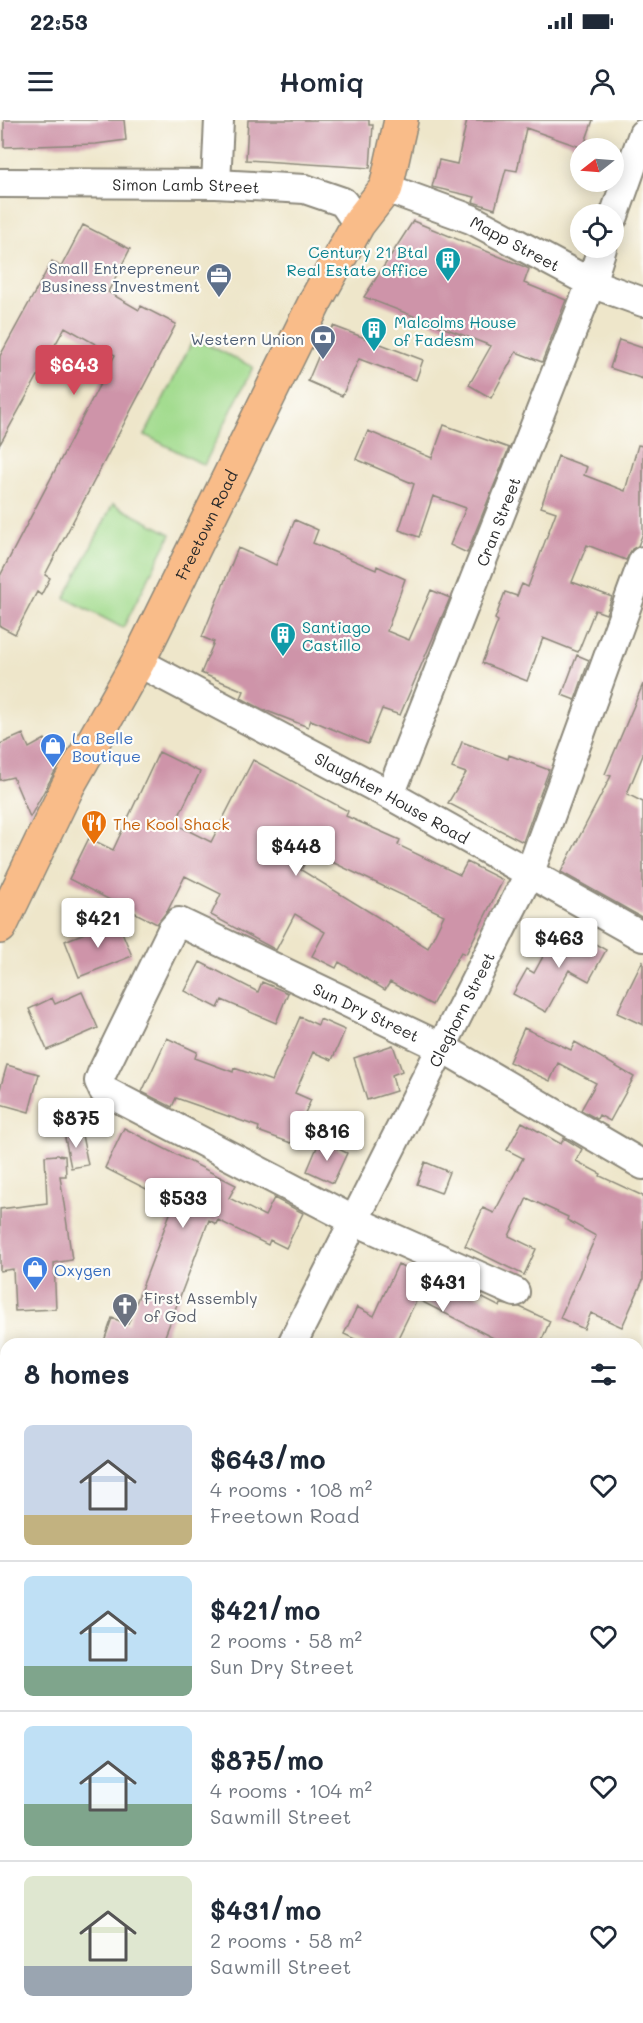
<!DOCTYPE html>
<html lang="en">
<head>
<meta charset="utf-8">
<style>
	body { margin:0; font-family:Mali,sans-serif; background:#f6f6f7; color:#1f2937; height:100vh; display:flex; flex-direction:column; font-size:22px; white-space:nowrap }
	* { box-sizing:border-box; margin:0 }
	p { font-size:20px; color:#747a83 }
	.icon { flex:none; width:33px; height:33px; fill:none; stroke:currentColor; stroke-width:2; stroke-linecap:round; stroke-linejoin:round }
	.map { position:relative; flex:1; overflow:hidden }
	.drawer { position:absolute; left:0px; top:1218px; width:644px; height:686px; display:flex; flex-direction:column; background:#fff; border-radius:18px 18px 0 0; box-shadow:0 3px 15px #0003 }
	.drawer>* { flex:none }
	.needle { width:39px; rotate:253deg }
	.controls { position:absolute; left:570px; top:18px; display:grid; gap:12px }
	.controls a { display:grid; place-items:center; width:54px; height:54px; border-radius:50%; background:#fff; box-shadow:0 3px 15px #0003; font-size:30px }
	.price { position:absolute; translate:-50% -51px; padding:0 14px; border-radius:6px; background:#fff; color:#222; font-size:20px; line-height:39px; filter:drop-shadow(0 2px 3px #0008) }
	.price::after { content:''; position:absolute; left:50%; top:36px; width:18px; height:14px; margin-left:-9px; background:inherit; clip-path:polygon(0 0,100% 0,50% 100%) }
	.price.active { background:#d1495b; color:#fff }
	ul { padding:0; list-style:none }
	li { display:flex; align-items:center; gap:18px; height:150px; padding:0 24px }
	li+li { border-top:2px solid #e0e1e3 }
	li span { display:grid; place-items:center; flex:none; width:168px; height:120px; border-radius:9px; color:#555 }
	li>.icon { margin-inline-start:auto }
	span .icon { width:72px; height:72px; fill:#fffc; stroke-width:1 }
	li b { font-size:26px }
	h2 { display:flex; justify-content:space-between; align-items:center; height:72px; padding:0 24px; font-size:26px }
	.status { display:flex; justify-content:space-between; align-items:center; height:42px; padding:0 30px; background:#fff; direction:ltr }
	.status svg { height:16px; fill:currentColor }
	header { display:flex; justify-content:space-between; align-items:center; height:78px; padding:0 24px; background:#fff; font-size:27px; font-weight:600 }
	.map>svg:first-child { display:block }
	.green { fill:#a2db8e; stroke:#66835c; stroke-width:1.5 }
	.water { fill:#77abe4; stroke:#516b88; stroke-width:1.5 }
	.building { fill:#ce94a9; fill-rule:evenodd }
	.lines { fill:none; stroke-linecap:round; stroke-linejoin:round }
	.minor-casing { stroke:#8c887a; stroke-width:32 }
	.major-casing { stroke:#8c887a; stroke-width:36 }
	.minor { stroke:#fff; stroke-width:28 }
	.major { stroke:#f9bc89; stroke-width:33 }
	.labels { text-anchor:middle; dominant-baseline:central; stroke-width:4.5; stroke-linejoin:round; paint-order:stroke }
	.street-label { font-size:16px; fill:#2b2b2b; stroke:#fdfcf7 }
	.culture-label { font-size:16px; fill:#0d838f; stroke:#fdfcf7; text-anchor:start }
	.service-label { font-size:16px; fill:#4e5e75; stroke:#fdfcf7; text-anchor:end }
	.shop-label { font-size:16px; fill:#366cbe; stroke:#fdfcf7; text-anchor:start }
	.food-label { font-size:16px; fill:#c56008; stroke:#fdfcf7; text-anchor:start }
	.worship-label { font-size:16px; fill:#5b616d; stroke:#fdfcf7; text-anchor:start }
</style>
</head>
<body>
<div class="status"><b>22:53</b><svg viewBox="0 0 49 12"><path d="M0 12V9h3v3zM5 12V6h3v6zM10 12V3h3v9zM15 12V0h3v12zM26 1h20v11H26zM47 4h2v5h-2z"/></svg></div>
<header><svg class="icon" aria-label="menu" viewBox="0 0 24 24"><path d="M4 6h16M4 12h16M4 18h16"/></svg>Homiq<svg class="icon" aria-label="person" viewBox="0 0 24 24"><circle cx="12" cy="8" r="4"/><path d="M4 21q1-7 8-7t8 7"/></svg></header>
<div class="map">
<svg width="643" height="1903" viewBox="0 0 643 1903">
	<rect width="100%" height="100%" fill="#fdfcf7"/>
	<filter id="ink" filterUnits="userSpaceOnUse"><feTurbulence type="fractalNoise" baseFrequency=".0167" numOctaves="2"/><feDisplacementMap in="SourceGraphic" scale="12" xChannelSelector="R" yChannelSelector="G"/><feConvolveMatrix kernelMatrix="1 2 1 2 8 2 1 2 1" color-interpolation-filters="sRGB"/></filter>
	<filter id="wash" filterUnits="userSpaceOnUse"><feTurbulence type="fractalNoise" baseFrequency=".008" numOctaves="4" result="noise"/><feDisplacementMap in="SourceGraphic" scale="24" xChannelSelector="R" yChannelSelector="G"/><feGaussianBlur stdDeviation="1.35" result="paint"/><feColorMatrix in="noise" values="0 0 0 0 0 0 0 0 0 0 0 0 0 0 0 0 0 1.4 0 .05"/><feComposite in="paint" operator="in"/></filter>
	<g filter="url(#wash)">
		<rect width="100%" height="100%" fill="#eee6ca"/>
		<path class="green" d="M 194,218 L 253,247 L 204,345 L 145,315 Z
			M 113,384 L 171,414 L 123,508 L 65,478 Z
			M 247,1898 L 293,1898 L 294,1903 L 248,1903 Z"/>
		<path class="water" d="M 643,1636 L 643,1903 L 617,1903 L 617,1898 L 638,1898 L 638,1659 Z"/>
		<g id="blocks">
			<path class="building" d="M 4,0 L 124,0 L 126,20 L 96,24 L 4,27 Z
				M 248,0 L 369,0 L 369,5 L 373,5 L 370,48 L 246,40 Z
				M 467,0 L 593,0 L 583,28 L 526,8 L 517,51 L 506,49 L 495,89 L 473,82 L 475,77 L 432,67 L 439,40 L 457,44 Z
				M 413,101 L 525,147 L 529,149 L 524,163 L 566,180 L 542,242 L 516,232 L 491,278 L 469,265 L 491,226 L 364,177 Z
				M 83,105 L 130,129 L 108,172 L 139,190 L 141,186 L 176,204 L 45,455 L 50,458 L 41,475 L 37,472 L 15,514 L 0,506 L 0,456 L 115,235 L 65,207 L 0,324 L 0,236 L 52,141 L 61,147 Z
				M 333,206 L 423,240 L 416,260 L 359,239 L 342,276 L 308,261 L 319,235 L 322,236 Z
				M 619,220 L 643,228 L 643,259 L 610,248 Z
				M 444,305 L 509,328 L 467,433 L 450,425 L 466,388 L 433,376 L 419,417 L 399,410 L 414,364 L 356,339 L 368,311 L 432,338 Z
				M 638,325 L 643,326 L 643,413 L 638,426 L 632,429 L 626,440 L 587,425 L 572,462 L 612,477 L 606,494 L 595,490 L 578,532 L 543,518 L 527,561 L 482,543 L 498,501 L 495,499 L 505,472 L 517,476 L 522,464 L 528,467 L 556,392 L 541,387 L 558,336 L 587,347 L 584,355 L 625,371 Z
				M 295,400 L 318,410 L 313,423 L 376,450 L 377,446 L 405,459 L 387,511 L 409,520 L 431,470 L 450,478 L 400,595 L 382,589 L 368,624 L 311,600 L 308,607 L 262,589 L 241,578 L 244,571 L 201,553 L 214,522 L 202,517 L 238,428 L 276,445 Z
				M 577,535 L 589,540 L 575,580 L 562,575 Z
				M 643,564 L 643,635 L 627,674 L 643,682 L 643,798 L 561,752 L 611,656 L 605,654 Z
				M 23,614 L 29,628 L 45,619 L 60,642 L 30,697 L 13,657 L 0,660 L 0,624 Z
				M 462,622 L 508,639 L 509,635 L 549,650 L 523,722 L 448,683 L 466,653 L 452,648 Z
				M 159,632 L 200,652 L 175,704 L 211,722 L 253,640 L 348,691 L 346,696 L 400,720 L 398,725 L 460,755 L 467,742 L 503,760 L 466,834 L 461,832 L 432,885 L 390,862 L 385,870 L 339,842 L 336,848 L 312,836 L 325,812 L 295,794 L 276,830 L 211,795 L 221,774 L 185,756 L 168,790 L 157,804 L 69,759 L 89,718 L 113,730 ZM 311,732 L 444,795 L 428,828 L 301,750 Z
				M 117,800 L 132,836 L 79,857 L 65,821 Z
				M 558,809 L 583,823 L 585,818 L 606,830 L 589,861 L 569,850 L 546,892 L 513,874 L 527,849 L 534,853 Z
				M 643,840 L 643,905 L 617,893 Z
				M 200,842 L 258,872 L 262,862 L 288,873 L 276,903 L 222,880 L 218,888 L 185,871 Z
				M 82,872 L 98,908 L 47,930 L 29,889 L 52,878 L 55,884 Z
				M 300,897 L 318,905 L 320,899 L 345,910 L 332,940 L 313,932 L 295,973 L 311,980 L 291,1023 L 258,1011 L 259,1007 L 176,978 L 172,987 L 142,972 L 167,918 L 197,932 L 195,938 L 233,952 L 234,948 L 272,961 Z
				M 524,908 L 571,930 L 575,922 L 634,957 L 610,1001 L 599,995 L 597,999 L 581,990 L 596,963 L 558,943 L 550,961 L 509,942 Z
				M 393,925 L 402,951 L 392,955 L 396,971 L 367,980 L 354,938 Z
				M 7,945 L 39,954 L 29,992 L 0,984 L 0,969 Z
				M 522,1002 L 561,1024 L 564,1018 L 582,1029 L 576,1041 L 601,1054 L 600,1056 L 643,1076 L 643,1160 L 622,1207 L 591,1193 L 584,1209 L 560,1198 L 596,1116 L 567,1100 L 568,1097 L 527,1078 L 509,1116 L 536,1129 L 524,1155 L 465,1126 L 483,1088 L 494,1093 L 523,1038 L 507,1030 Z
				M 124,1008 L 236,1065 L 229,1078 L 265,1096 L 274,1078 L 303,1093 L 286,1128 L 270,1120 L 268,1125 L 218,1100 L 216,1104 L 209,1100 L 162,1224 L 103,1224 L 112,1198 L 128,1204 L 174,1083 L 105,1048 Z
				M 81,1010 L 88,1045 L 71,1048 L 64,1013 Z
				M 320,1020 L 347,1033 L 333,1063 L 307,1051 Z
				M 57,1035 L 65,1036 L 66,1056 L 60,1056 L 72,1140 L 54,1143 L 56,1189 L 15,1191 L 13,1149 L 0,1151 L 0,1089 L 47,1083 L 45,1036 Z
				M 425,1042 L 449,1052 L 441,1073 L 417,1064 Z
				M 398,1144 L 454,1171 L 457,1165 L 500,1187 L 501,1184 L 520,1187 L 550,1201 L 540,1224 L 505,1224 L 417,1179 L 395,1224 L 365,1224 L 344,1214 L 357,1187 L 374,1196 Z"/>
		</g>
	</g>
	<g filter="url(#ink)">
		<use href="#blocks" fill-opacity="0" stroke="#8c887a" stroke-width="1.5"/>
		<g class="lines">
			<defs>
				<g id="minor">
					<path id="s1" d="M 0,63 L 216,64 L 305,69 L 343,82 L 358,104"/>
					<path d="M 216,64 L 219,0"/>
					<path id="s2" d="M 386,68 L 471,99 L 591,163 L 643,182"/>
					<path d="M 614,96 L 643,14"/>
					<path id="s3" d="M 138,542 L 390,675 L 643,817"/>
					<path id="s4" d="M 390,675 L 591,163 L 602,128"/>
					<path id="s5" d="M 515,1172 L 353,1100 L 103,970 L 99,961 L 102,953 L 172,810 L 179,802 L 441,927 L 643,1045"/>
					<path id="s6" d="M 292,1224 L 530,752 L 643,441"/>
				</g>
				<g id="major">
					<path id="s7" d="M 0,807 L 68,666 L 138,542 L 316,180 L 358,104 L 386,68 L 401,0"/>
					<path d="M 0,1278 L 6,1288"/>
					<path d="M 0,1319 L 6,1310"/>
					<path d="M 0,1372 L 6,1387"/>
					<path d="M 0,1726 L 6,1723"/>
					<path d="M 0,1775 L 6,1774"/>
					<path d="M 638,1861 L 643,1863"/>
					<path d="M 185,1898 L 187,1903"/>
					<path d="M 226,1898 L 228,1903"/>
				</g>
			</defs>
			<use href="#minor" class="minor-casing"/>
			<use href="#major" class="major-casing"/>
			<use href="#minor" class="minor"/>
			<use href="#major" class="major"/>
		</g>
	</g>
	<defs>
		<symbol id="building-pin" viewBox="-11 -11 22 30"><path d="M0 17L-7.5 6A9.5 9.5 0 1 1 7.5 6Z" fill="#0f9aa8" stroke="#fdfcf7"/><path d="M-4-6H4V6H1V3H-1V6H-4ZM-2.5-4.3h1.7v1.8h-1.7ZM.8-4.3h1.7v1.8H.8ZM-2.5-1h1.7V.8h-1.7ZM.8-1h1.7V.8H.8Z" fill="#fff"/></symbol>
		<symbol id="office-pin" viewBox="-11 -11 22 30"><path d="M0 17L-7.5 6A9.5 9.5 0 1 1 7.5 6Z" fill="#5c6f8a" stroke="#fdfcf7"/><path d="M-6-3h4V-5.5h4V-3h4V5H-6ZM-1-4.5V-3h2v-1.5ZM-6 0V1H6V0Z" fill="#fff"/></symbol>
		<symbol id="bank-pin" viewBox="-11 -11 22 30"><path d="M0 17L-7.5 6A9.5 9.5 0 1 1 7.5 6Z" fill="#5c6f8a" stroke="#fdfcf7"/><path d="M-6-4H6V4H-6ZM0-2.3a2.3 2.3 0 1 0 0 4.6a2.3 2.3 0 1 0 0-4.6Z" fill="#fff"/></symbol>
		<symbol id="shop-pin" viewBox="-11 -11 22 30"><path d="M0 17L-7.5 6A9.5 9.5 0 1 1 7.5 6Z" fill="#3f7fe0" stroke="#fdfcf7"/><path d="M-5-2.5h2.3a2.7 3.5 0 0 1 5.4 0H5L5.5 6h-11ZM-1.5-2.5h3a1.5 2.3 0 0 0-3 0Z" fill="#fff"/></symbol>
		<symbol id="restaurant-pin" viewBox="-11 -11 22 30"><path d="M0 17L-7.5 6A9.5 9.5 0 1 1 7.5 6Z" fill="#e8710a" stroke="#fdfcf7"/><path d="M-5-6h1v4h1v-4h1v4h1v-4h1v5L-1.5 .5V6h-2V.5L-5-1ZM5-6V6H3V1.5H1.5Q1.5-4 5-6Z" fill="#fff"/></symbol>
		<symbol id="church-pin" viewBox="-11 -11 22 30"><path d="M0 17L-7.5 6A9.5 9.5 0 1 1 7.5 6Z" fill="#6b7280" stroke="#fdfcf7"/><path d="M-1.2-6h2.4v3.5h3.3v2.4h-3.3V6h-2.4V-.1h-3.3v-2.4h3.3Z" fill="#fff"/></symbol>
	</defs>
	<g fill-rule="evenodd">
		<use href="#building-pin" x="433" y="125" width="30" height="40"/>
		<use href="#office-pin" x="204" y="141" width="30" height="40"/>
		<use href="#building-pin" x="359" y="195" width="30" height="40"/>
		<use href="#bank-pin" x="308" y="203" width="30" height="40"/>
		<use href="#building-pin" x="268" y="500" width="30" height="40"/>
		<use href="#shop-pin" x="38" y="611" width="30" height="40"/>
		<use href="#restaurant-pin" x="79" y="688" width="30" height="40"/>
		<use href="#shop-pin" x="20" y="1134" width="30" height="40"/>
		<use href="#church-pin" x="110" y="1171" width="30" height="40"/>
	</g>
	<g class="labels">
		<g class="street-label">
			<text stroke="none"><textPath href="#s1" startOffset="186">Simon Lamb Street</textPath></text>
			<text stroke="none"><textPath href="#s2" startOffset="141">Mapp Street</textPath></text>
			<text stroke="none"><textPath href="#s4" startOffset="294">Cran Street</textPath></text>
			<text stroke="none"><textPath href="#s7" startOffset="452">Freetown Road</textPath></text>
			<text stroke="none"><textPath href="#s3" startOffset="288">Slaughter House Road</textPath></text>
			<text stroke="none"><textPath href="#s6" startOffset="375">Cleghorn Street</textPath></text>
			<text stroke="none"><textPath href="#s5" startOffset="855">Sun Dry Street</textPath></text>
		</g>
		<g class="culture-label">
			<text x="428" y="131" text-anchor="end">Century 21 Btal<tspan x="428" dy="18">Real Estate office</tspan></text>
			<text x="394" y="201">Malcolms House<tspan x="394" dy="18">of Fadesm</tspan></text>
			<text x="302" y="506">Santiago<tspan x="302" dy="18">Castillo</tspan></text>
		</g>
		<g class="service-label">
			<text x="200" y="147">Small Entrepreneur<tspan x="200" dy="18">Business Investment</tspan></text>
			<text x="304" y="218">Western Union</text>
		</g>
		<g class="shop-label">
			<text x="72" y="617">La Belle<tspan x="72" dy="18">Boutique</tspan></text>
			<text x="54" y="1149">Oxygen</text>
		</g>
		<g class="food-label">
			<text x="113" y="703">The Kool Shack</text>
		</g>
		<g class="worship-label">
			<text x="144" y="1177">First Assembly<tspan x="144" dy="18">of God</tspan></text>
		</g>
	</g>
</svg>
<div class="controls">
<a><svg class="needle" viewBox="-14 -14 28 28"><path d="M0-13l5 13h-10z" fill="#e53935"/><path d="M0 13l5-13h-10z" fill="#747a83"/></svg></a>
<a><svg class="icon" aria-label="locate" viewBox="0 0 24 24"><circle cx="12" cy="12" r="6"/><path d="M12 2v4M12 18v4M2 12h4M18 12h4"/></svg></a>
</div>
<b class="price active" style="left:74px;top:276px">$643</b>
<b class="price" style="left:296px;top:757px">$448</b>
<b class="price" style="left:98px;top:829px">$421</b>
<b class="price" style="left:559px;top:849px">$463</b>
<b class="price" style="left:76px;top:1029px">$875</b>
<b class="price" style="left:327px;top:1042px">$816</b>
<b class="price" style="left:183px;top:1109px">$533</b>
<b class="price" style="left:443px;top:1193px">$431</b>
<section class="drawer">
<h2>8 homes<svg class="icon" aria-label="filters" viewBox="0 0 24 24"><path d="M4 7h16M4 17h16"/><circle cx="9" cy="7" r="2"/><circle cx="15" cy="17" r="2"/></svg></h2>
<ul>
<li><span style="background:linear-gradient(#c9d6e8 75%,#c2b280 0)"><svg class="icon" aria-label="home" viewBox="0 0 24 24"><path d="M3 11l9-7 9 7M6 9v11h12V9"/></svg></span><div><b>$643/mo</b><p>4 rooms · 108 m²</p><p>Freetown Road</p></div><svg class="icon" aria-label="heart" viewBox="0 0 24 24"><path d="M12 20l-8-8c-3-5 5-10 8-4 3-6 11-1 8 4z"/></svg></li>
<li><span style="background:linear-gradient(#bfe0f5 75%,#7fa58c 0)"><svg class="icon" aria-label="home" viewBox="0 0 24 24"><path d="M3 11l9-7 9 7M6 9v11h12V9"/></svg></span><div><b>$421/mo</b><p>2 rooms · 58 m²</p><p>Sun Dry Street</p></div><svg class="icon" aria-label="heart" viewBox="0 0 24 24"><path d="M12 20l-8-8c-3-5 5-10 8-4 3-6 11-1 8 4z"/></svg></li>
<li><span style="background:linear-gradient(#bfe0f5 65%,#7fa58c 0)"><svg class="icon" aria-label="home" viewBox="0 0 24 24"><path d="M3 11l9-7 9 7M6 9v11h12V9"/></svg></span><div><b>$875/mo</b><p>4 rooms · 104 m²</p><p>Sawmill Street</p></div><svg class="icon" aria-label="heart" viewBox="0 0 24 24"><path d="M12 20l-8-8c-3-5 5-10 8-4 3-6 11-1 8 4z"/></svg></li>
<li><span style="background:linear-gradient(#dfe7d0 75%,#9aa5b1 0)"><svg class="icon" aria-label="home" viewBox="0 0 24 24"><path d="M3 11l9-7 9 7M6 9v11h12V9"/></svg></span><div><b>$431/mo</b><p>2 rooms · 58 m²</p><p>Sawmill Street</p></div><svg class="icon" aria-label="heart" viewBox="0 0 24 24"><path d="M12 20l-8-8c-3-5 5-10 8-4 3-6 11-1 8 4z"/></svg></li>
</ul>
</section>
</div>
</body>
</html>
